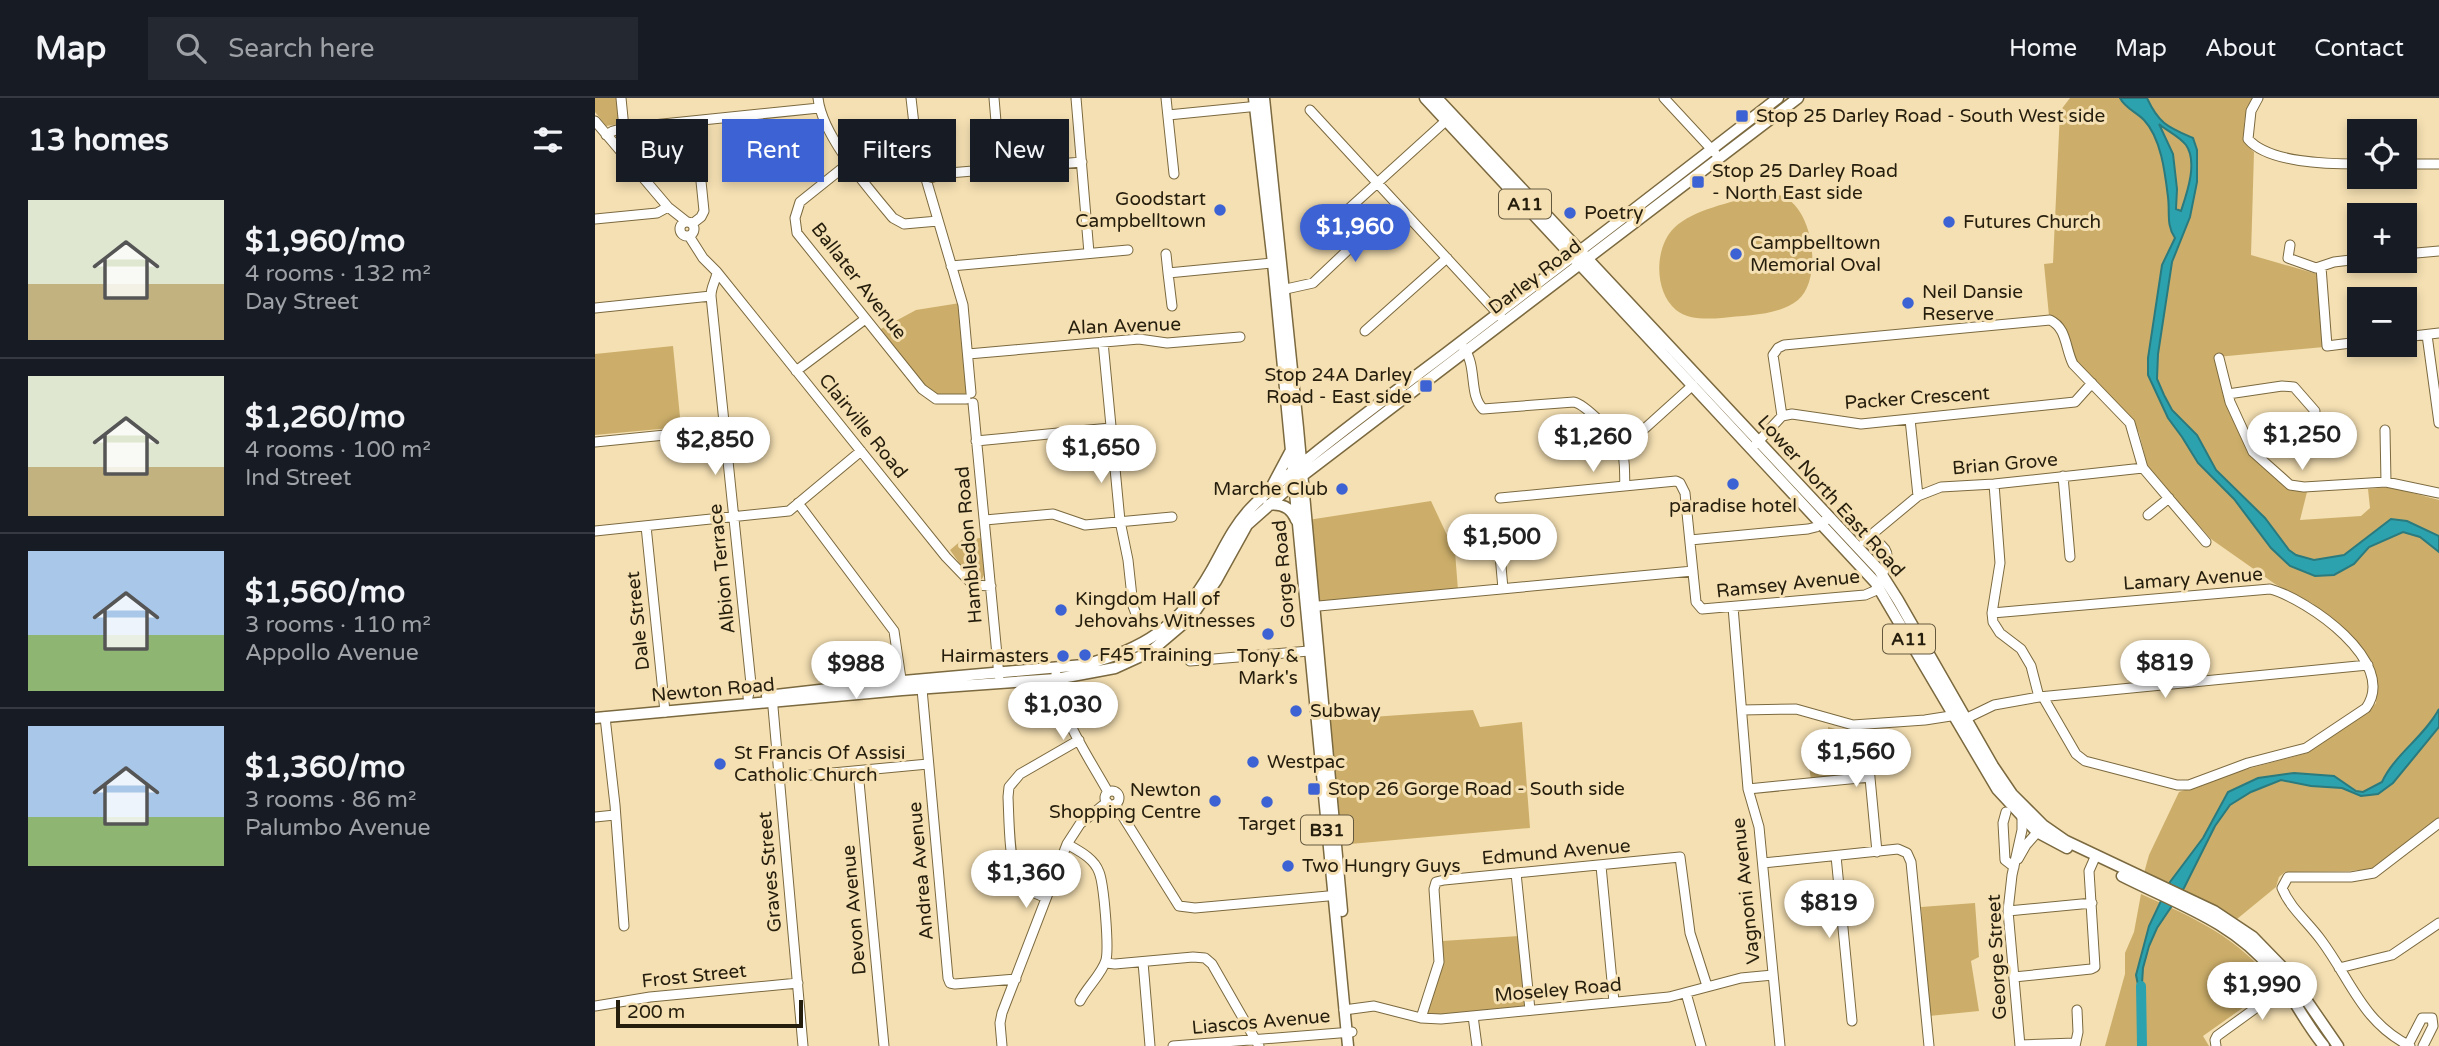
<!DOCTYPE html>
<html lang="en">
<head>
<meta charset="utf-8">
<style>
	body { margin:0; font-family:"Varela Round",sans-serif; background:#242831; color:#f1f3f6; height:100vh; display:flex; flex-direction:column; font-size:26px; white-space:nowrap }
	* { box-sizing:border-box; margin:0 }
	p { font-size:23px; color:#9ea1a6 }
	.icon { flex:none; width:38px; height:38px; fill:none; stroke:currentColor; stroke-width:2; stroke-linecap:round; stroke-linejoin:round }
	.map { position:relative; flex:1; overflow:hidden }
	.drawer { display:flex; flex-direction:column; background:#171b24; width:595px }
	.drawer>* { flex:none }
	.banner { position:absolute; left:21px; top:21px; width:665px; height:63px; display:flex; gap:14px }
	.controls { position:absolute; left:1752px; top:21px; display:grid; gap:14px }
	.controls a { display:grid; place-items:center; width:70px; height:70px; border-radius:0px; background:#171b24; box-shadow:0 4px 10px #0003; font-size:35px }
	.scale { position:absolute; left:21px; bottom:18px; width:187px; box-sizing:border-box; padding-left:7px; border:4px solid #261e0d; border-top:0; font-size:19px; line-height:24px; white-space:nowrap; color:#261e0d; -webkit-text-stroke:5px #f5e0b3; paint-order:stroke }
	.price { position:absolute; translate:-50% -60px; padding:0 16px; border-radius:24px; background:#fff; color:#222; font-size:23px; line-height:46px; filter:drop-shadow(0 2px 4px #0008) }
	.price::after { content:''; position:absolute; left:50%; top:42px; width:21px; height:16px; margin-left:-10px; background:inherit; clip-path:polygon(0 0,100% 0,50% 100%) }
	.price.on { background:#3c62d3; color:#fff }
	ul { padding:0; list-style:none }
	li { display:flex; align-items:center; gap:21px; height:175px; padding:0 28px }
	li+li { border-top:2px solid #363941 }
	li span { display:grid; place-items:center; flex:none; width:196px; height:140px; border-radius:0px; color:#555 }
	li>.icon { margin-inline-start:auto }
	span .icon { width:84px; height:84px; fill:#fffc; stroke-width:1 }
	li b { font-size:30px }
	h2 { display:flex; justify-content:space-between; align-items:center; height:84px; padding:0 28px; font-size:30px }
	.pill { padding:0 24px; border-radius:0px; background:#171b24; box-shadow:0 4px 10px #0003; font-size:24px; line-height:63px }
	.pill.on { background:#3c62d3; color:#fff }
	header { display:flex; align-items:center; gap:42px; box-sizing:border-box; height:98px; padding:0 35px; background:#171b24; border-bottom:2px solid #363941 }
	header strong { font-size:33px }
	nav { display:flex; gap:38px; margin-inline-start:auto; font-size:24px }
	.search { width:490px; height:63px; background:#242831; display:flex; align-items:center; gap:18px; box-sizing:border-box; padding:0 24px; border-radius:0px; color:#9ea1a6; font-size:26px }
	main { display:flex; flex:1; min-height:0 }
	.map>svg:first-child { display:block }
	.green { fill:#ccae6a }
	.water { fill:#2ca2af; stroke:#2a7a7e; stroke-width:2; fill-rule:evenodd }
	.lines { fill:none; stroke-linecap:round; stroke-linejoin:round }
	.river { stroke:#2ca2af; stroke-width:10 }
	.minor-casing { stroke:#7b693f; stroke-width:11 }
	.major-casing { stroke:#7b693f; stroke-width:13 }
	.minor { stroke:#fff; stroke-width:9 }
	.major { stroke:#fff; stroke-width:10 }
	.poi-dot { fill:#3c62d3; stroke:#f5e0b3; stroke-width:2.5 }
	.labels { text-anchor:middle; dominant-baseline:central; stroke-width:6; stroke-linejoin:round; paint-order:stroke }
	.shield { fill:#f5e0b3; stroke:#64583f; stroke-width:2 }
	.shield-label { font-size:18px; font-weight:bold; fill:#261e0d }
	.poi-label { font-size:19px; fill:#261e0d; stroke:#f5e0b3; text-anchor:start }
	.street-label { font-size:19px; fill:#261e0d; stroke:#f5e0b3 }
</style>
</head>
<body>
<header>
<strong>Map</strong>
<div class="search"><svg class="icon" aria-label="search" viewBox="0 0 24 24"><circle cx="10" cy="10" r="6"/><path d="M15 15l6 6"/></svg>Search here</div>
<nav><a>Home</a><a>Map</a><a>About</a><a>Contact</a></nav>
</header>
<main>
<section class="drawer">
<h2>13 homes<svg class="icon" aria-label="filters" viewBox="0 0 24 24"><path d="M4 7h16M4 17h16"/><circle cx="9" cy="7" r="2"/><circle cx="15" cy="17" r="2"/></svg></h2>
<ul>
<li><span style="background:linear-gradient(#dfe7d0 60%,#c2b280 0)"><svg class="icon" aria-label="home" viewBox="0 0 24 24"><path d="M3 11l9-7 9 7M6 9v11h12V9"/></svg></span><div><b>$1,960/mo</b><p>4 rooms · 132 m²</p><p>Day Street</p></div></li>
<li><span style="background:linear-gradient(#dfe7d0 65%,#c2b280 0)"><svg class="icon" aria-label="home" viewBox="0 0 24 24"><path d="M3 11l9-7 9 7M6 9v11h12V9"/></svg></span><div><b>$1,260/mo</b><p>4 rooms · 100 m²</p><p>Ind Street</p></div></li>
<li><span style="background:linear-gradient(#a9c7e8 60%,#8fb573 0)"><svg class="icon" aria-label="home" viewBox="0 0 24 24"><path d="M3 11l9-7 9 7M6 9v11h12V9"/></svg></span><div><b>$1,560/mo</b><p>3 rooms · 110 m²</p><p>Appollo Avenue</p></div></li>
<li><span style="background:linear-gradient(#a9c7e8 65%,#8fb573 0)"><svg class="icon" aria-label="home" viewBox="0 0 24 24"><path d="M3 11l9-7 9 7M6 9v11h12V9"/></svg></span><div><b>$1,360/mo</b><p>3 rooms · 86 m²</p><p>Palumbo Avenue</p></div></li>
</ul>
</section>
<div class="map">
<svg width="1844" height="948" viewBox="0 0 1844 948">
	<rect width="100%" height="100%" fill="#f5e0b3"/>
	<path class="green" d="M 0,0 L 23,0 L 24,26 L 11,28 L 0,14 Z
		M 1475,0 L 1657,0 C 1649,18 1643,40 1659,54 L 1656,157 L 1722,176 L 1729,249 L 1622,259 L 1631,305 L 1655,355 L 1694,392 L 1712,394 L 1705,422 L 1766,418 L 1775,410 L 1773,391 L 1795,389 L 1844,402 L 1844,720 L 1777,771 L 1754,773 L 1690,774 L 1684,779 L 1681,789 L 1642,821 L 1549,775 L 1554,757 L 1584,694 L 1645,673 L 1712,655 L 1774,613 L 1781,605 L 1782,582 L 1777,566 L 1767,549 L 1717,505 L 1680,486 L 1616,441 L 1553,370 L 1544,335 L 1537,321 L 1482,264 L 1471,231 L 1454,218 L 1449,166 L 1458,165 L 1465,13 Z
		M 1162,97 C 1168,97 1177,95 1183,97 C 1218,104 1229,180 1203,202 C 1183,218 1151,217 1127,220 C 1112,221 1093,222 1081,212 C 1059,194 1059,150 1079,130 C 1099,111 1135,105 1162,97 Z
		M 365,205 L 372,293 L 369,298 L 347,300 L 336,296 L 284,232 L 321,212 Z
		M 78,248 L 86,329 L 0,337 L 0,256 Z
		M 836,403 L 860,454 L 863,492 L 722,503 L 713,422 Z
		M 387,440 L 390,475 L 387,481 L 381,483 L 375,480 L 355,452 L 368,441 Z
		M 878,612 L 885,629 L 927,624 L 935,730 L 744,747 L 733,622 Z
		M 1233,629 L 1267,638 L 1272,676 L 1216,682 L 1213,661 L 1233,659 Z
		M 1546,796 C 1599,820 1644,839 1680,887 L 1608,938 L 1614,948 L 1510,948 L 1530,876 L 1530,855 L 1539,834 Z
		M 1380,805 L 1384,859 L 1376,863 L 1384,913 L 1334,918 L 1326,809 Z
		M 924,838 L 932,909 L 849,918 L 830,918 L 847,843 Z"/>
	<path class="water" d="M 1525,0 L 1552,0 C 1564,26 1573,29 1598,40 L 1602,52 L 1602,84 L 1595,119 L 1577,164 L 1563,256 L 1562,281 L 1569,297 L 1577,312 L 1602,337 L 1621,372 L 1670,420 L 1694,452 L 1701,457 L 1719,462 L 1749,457 L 1796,421 L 1812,423 L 1844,438 L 1844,454 L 1825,439 L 1808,434 L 1774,449 L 1759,466 L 1739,477 L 1720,478 L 1695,468 L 1676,450 L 1639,401 L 1603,365 L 1587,339 L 1573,320 L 1553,277 L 1553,260 L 1567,167 L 1580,140 C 1571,127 1575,114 1573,99 C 1570,74 1566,40 1549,22 C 1541,14 1530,10 1525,0 ZM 1564,26 C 1572,33 1584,38 1591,47 C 1603,64 1592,95 1586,113 L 1581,111 L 1582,91 L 1578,56 Z
		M 1844,611 L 1844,629 L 1798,685 L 1783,696 L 1766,698 L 1747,690 L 1716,688 L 1686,682 L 1656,694 L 1635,707 L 1620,728 L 1589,790 L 1562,830 L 1554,848 L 1548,870 L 1546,902 L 1541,877 L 1554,828 L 1575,784 L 1608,740 L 1633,694 L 1663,680 L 1699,675 L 1739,678 L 1761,693 L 1768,694 L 1787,684 C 1799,657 1830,638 1844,611 Z"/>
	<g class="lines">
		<path class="river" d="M 1546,888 L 1547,948"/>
		<defs>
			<path id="minor" d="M 26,0 L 29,30
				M 223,0 C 227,38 274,91 298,120 L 309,126 L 343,123
				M 316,0 L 320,35 L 331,81 L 368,207 L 376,295
				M 399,0 L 405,71
				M 481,0 L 494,155
				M 571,0 L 579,76
				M 1069,0 L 1120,55
				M 1663,0 L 1656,13 L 1653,41 C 1673,65 1733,66 1764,66
				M 715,12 L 906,219
				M 573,17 L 664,8
				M 0,23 L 73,109 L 92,124
				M 11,37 L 18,33 L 29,30 L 224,10
				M 255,64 L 205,104 L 200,120 L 202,135 L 327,291 L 341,301 L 371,301
				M 1810,66 L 1844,66
				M 331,81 L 354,75 L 487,64
				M 0,121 L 62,115 L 73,109
				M85 131a7 7 0 1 1 14 0a7 7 0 1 1-14 0Z
				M 97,126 L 106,119 L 109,113 L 100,24
				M 94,138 L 108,160 L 122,174 L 351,459 L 378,487 L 396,488
				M 1695,147 L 1693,160 L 1721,170 L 1739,164 L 1764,161
				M 571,156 L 573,175
				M 1810,156 L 1844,153
				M 356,168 L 533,152
				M 1726,169 L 1732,248 L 1764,244
				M 122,174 C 121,183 116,188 116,198 L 156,586 L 153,599
				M 682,193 L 718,185 L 756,149 L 758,139 L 748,126 L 748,116 L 854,20
				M 577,208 L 573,175 L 678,165
				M 0,210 L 116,198
				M 770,233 L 852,160
				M 1832,237 L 1844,325
				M 1810,239 L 1844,235
				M 508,244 L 525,423 L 533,462 L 538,508 L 543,521
				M 868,249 C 883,268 873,296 888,311 L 979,304 C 991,307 1021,338 1026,349 C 1031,361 1029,376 1030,388
				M 373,256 L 544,241 L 572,245 L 645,239
				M 1624,260 L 1635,304 L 1658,354 L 1695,387 L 1709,389 L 1791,384 L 1844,395
				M 201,273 L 269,222
				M 1633,296 L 1687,288 L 1699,289 L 1720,313
				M 378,305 L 404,578
				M 1187,318 L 1178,257 L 1183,250 L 1189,247 L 1455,222 C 1472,230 1470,250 1478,266 L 1535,325 L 1548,370 L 1611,444
				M 1315,321 L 1323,398
				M 1790,332 L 1791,384
				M 381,343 L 515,330
				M 0,344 L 130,331
				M 1161,346 L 1187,318 L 1197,316 L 1266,326 L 1480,304 L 1497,285
				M 1027,351 L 1098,287
				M 1468,378 L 1475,459
				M 1399,386 L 1405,465 L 1397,515 L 1398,524 L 1405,535 L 1426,551 L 1436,568 L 1444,599
				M 905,400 L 1081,383 L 1085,385 L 1090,395 L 1101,504 L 1107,511 L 1270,497 L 1284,491
				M 203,405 L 299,533 L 307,588
				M 1553,417 L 1574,400
				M 390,422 L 458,416 L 490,427 L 577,419
				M 51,428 L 70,614
				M 0,433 L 194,413 L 266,353
				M 1095,442 L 1213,431 L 1221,429 L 1231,422
				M 1270,442 L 1323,398 L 1346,389 L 1399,386 L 1548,370
				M 1269,443 L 1282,444 C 1297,453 1293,464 1287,477
				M 904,445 L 908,491
				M 713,509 L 1098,473
				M 1138,509 L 1153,691 L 1164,729 L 1185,948
				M 1397,515 L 1675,491 C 1712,501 1804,564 1771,610 L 1711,650 L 1653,665 L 1594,687 L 1582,687 L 1490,663 L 1481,656 L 1448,599
				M 595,563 L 714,553
				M 461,576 C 465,620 492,656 513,694
				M 327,591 L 353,880 L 355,885 L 360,886 L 421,881
				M 177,598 L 208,948
				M 1147,612 L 1201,611 L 1258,627 L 1330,622 L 1362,617
				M 10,619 L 20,707 L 29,828
				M 1368,622 L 1399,607 L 1444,599 L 1773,567
				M 1270,627 L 1282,754
				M 263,673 L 289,948
				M 184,680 L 333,666
				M 1153,691 L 1275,679
				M510 700a7 7 0 1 1 14 0a7 7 0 1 1-14 0Z
				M 520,706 L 584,808 L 600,810 L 744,797
				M 1411,714 L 1408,725 L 1410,762 L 1419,769
				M 0,719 L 20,717
				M 472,746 C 484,753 499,760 504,774 C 509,786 514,849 511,862 C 507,876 492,889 485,903
				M 1241,758 L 1257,923
				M 1423,761 L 1431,747 L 1446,730
				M 1168,765 L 1303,751 L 1312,755 L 1316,764 L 1334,948
				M 1006,768 L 1019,904
				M 921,775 L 935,912
				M 451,800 C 442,796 429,791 423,782 C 414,766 414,719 413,699 L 414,689 L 425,676 L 484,642
				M 1413,813 L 1497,805
				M 548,864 L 555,948
				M 511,865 L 520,866 L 598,859 L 610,860 L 617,866 L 664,948
				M 1744,870 L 1797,857 L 1844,825
				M 1419,879 L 1496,871 L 1500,869 L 1494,773 L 1501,757
				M 1091,895 L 1106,948
				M 0,908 L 55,899 L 203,885
				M 749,912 L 779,908 L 826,920 L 846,921 L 1074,899 L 1146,880 L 1178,877
				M 878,918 L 882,948
				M 826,920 L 844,864 L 839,791 L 841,784 L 849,782 L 1085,759 L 1095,835 L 1112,888
				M 1425,947 L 1480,945
				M 1813,947 L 1827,920 L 1837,920 L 1838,928 L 1828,948
				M 407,948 L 405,925 L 407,915 L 472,746 L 485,726 L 512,704
				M 578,948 L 757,934
				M 1425,948 L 1413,813 L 1417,777 L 1427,732 L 1427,720
				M 1480,948 L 1483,934 L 1482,912
				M 1621,948 L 1620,942 L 1622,938 L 1694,886
				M 1815,948 C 1767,924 1756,882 1726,842 C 1713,824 1695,810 1687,790 L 1693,779 L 1756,779 L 1779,775 L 1844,725"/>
			<path id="major" d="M 659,0 L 678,165 L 753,948
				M 669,0 L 703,330 L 747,813
				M 830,0 L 1280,484 L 1402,691 L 1442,734 L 1472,750
				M 842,0 L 1284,472 L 1303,502 L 1398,668 L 1417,696 L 1448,727 L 1471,743 L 1619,813 L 1658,839 L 1692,874 L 1743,948
				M 678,386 L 695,354
				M 673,407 C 686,405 696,409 701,422
				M 172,598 L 286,585 L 488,567 C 548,552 585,528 616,473 C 628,452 638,429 655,411 C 670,395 687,382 703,369 C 751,329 801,293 850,256 C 962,171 1072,86 1183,0
				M 0,620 L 307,592 L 461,581 L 520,570 L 555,554 L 588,526 L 599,515 L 621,483 L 652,427 L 707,378 L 1203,0
				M 1527,778 C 1580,805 1639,824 1677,872 C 1697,896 1709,924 1729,948"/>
		</defs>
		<use href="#minor" class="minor-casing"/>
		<use href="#major" class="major-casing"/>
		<use href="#minor" class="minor"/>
		<use href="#major" class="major"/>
	</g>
	<g class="poi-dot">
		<rect x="1140" y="11" width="14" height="14" rx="3.5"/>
		<rect x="1096" y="77" width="14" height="14" rx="3.5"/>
		<circle cx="625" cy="112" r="7"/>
		<circle cx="975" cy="115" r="7"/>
		<circle cx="1354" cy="124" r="7"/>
		<circle cx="1141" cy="156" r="7"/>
		<circle cx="1313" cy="205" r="7"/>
		<rect x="824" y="281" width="14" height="14" rx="3.5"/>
		<circle cx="1138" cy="386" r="7"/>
		<circle cx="747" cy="391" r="7"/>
		<circle cx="466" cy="512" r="7"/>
		<circle cx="673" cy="536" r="7"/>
		<circle cx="490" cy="557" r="7"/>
		<circle cx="468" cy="558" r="7"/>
		<circle cx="701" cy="613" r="7"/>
		<circle cx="658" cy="664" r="7"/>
		<circle cx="125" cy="666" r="7"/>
		<rect x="712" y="684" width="14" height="14" rx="3.5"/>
		<circle cx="620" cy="703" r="7"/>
		<circle cx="672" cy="704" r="7"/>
		<circle cx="693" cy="768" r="7"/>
	</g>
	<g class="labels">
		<g class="shield">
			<rect x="904" y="91.5" width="52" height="29" rx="5"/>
			<rect x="1288" y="526.5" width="52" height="29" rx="5"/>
			<rect x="706" y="717.5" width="52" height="29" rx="5"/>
		</g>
		<g class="shield-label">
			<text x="930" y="106">A11</text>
			<text x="1314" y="541">A11</text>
			<text x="732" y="732">B31</text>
		</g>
		<g class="poi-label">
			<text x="1161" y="18">Stop 25 Darley Road - South West side</text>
			<text x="1117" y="73">Stop 25 Darley Road<tspan x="1117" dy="22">- North East side</tspan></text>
			<text x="611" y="101" text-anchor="end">Goodstart<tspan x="611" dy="22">Campbelltown</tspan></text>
			<text x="989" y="115">Poetry</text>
			<text x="1368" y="124">Futures Church</text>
			<text x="1155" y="145">Campbelltown<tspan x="1155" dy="22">Memorial Oval</tspan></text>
			<text x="1327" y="194">Neil Dansie<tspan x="1327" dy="22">Reserve</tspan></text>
			<text x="817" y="277" text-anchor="end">Stop 24A Darley<tspan x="817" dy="22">Road - East side</tspan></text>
			<text x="733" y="391" text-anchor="end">Marche Club</text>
			<text x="1138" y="408" text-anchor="middle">paradise hotel</text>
			<text x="480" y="501">Kingdom Hall of<tspan x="480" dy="22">Jehovahs Witnesses</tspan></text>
			<text x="504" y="557">F45 Training</text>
			<text x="454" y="558" text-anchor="end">Hairmasters</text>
			<text x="673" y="558" text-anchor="middle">Tony &amp;<tspan x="673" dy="22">Mark's</tspan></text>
			<text x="715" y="613">Subway</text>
			<text x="139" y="655">St Francis Of Assisi<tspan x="139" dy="22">Catholic Church</tspan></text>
			<text x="672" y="664">Westpac</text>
			<text x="733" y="691">Stop 26 Gorge Road - South side</text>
			<text x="606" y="692" text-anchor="end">Newton<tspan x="606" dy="22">Shopping Centre</tspan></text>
			<text x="672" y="726" text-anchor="middle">Target</text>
			<text x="707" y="768">Two Hungry Guys</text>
		</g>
		<g class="street-label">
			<text transform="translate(940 179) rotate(-37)">Darley Road</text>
			<text transform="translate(264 183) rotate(52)">Ballater Avenue</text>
			<text transform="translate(529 228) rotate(-2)">Alan Avenue</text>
			<text transform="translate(1322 300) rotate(-4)">Packer Crescent</text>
			<text transform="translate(268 328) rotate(51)">Clairville Road</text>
			<text transform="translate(1410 366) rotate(-5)">Brian Grove</text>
			<text transform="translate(1236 398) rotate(48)">Lower North East Road</text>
			<text transform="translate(374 447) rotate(-95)">Hambledon Road</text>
			<text transform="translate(127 471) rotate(-96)">Albion Terrace</text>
			<text transform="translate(689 476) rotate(-95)">Gorge Road</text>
			<text transform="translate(1598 481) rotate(-4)">Lamary Avenue</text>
			<text transform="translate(1193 486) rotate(-6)">Ramsey Avenue</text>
			<text transform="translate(43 523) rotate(-96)">Dale Street</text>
			<text transform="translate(118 592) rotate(-5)">Newton Road</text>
			<text transform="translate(961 754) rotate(-5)">Edmund Avenue</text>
			<text transform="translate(326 773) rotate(-95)">Andrea Avenue</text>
			<text transform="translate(175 774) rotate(-95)">Graves Street</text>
			<text transform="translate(1151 793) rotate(-96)">Vagnoni Avenue</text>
			<text transform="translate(259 812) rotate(-95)">Devon Avenue</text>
			<text transform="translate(1402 859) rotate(-93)">George Street</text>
			<text transform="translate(99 878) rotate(-6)">Frost Street</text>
			<text transform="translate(963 892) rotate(-5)">Moseley Road</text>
			<text transform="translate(666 924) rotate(-5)">Liascos Avenue</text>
		</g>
	</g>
</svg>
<div class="controls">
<a><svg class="icon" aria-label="locate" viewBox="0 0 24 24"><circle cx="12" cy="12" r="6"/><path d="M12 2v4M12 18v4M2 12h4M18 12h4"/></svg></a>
<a>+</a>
<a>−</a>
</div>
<div class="scale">200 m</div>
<b class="price on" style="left:760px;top:166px">$1,960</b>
<b class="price" style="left:1707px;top:374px">$1,250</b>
<b class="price" style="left:998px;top:376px">$1,260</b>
<b class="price" style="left:120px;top:379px">$2,850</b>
<b class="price" style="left:506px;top:387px">$1,650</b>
<b class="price" style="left:907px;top:476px">$1,500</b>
<b class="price" style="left:1570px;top:602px">$819</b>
<b class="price" style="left:261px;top:603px">$988</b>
<b class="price" style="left:468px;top:644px">$1,030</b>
<b class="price" style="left:1261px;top:691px">$1,560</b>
<b class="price" style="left:431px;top:812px">$1,360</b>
<b class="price" style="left:1234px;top:842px">$819</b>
<b class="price" style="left:1667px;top:924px">$1,990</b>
<div class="banner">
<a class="pill">Buy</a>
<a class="pill on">Rent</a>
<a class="pill">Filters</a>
<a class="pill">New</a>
</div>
</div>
</main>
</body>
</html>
